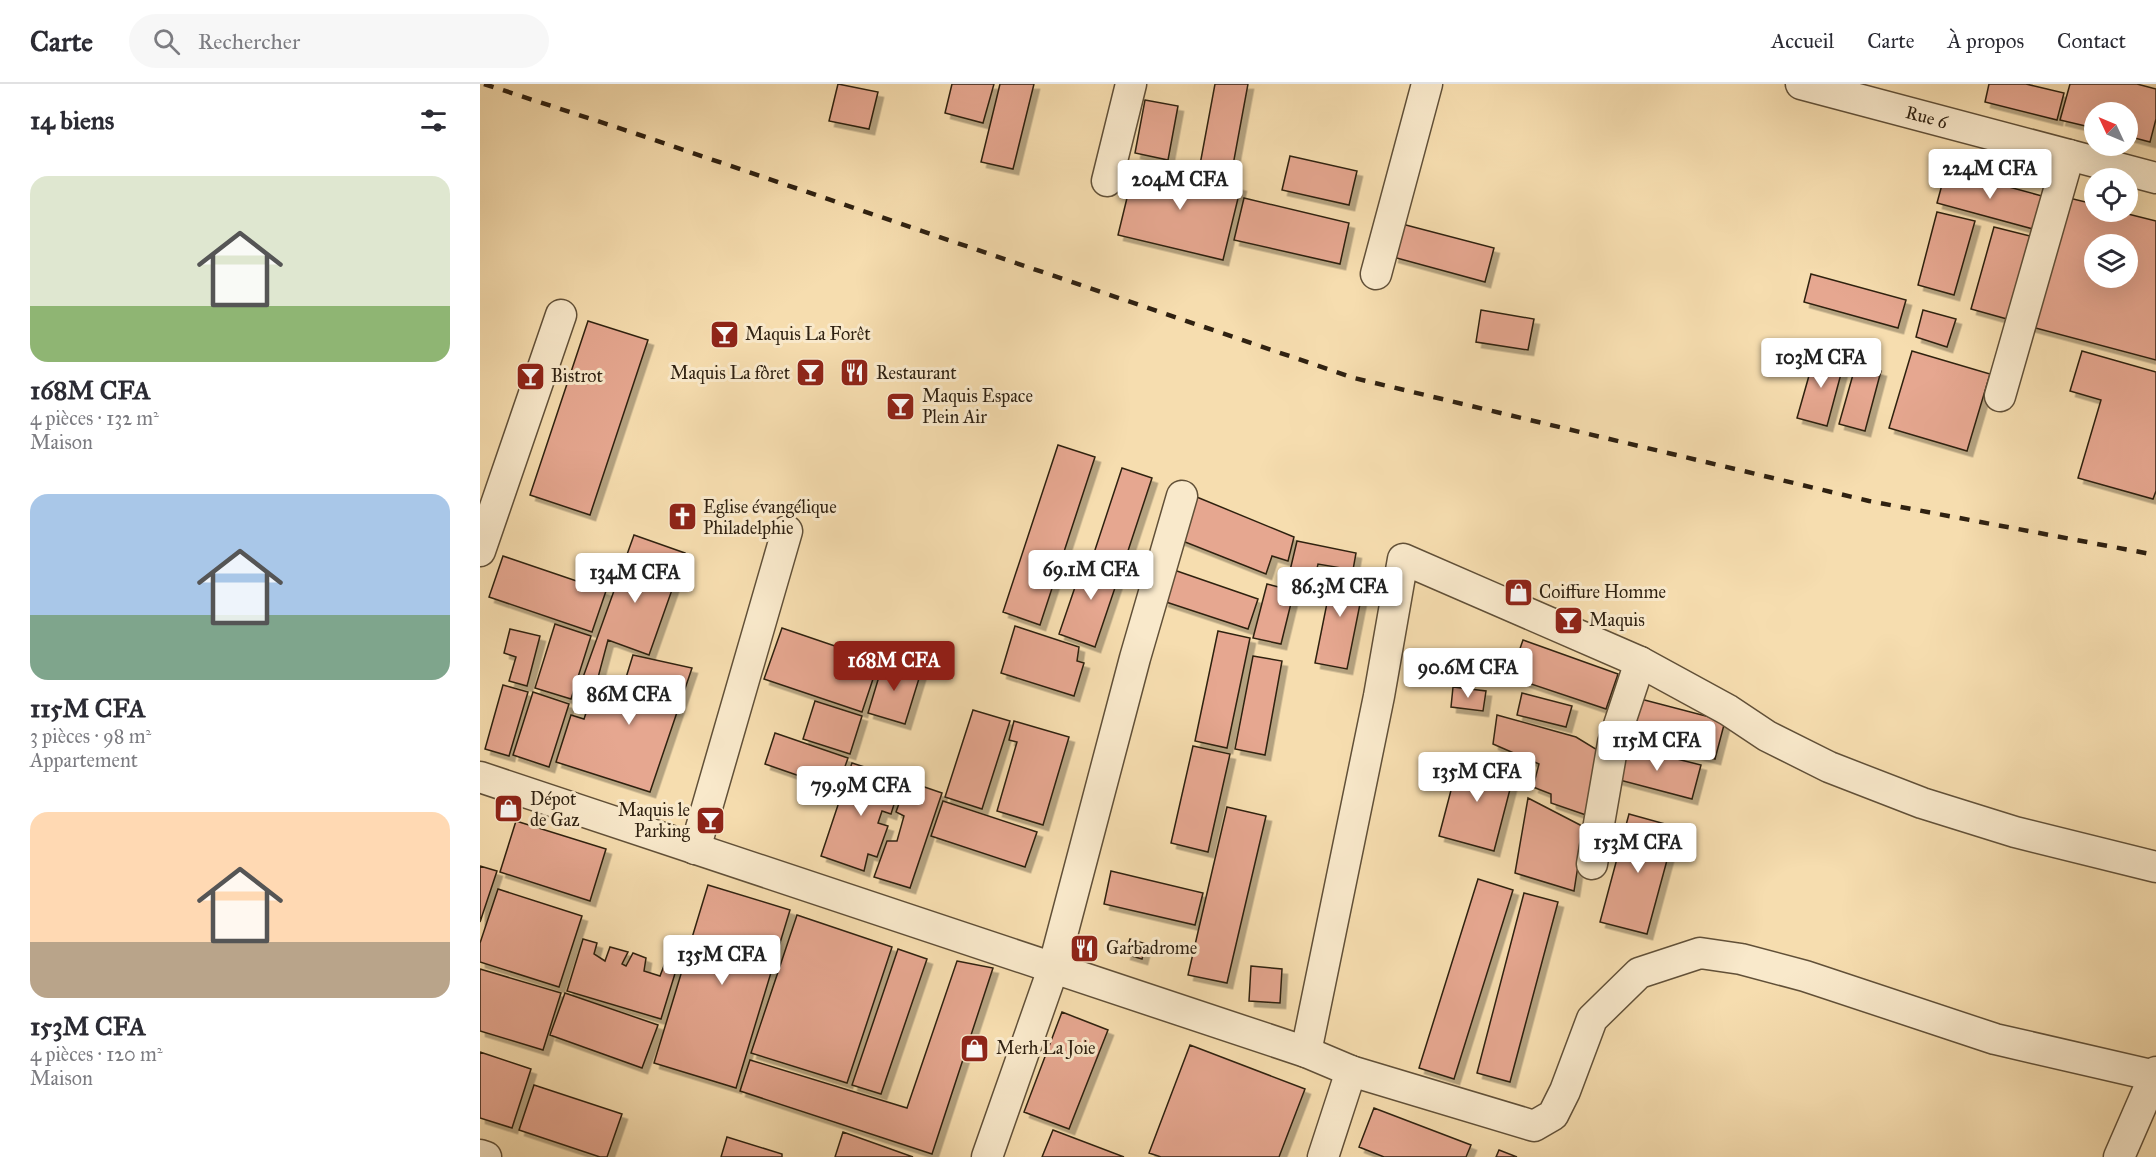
<!DOCTYPE html>
<html lang="fr">
<head>
<meta charset="utf-8">
<style>
	body { margin:0; font-family:"IM FELL Great Primer",serif; background:#f7f7f7; color:#2b2b33; height:100vh; display:flex; flex-direction:column; font-size:22px; white-space:nowrap }
	* { box-sizing:border-box; margin:0 }
	p { font-size:20px; color:#7c7c81 }
	.icon { flex:none; width:33px; height:33px; fill:none; stroke:currentColor; stroke-width:2; stroke-linecap:round; stroke-linejoin:round }
	.map { position:relative; flex:1; overflow:hidden }
	.drawer { display:flex; flex-direction:column; background:#fff; width:480px }
	.drawer>* { flex:none }
	.needle { width:39px; rotate:314deg }
	.controls { position:absolute; left:1604px; top:18px; display:grid; gap:12px }
	.controls a { display:grid; place-items:center; width:54px; height:54px; border-radius:50%; background:#fff; box-shadow:0 6px 24px #0002; font-size:30px }
	.price { position:absolute; translate:-50% -51px; padding:0 14px; border-radius:6px; background:#fff; color:#222; font-size:20px; line-height:39px; filter:drop-shadow(0 2px 3px #0008) }
	.price::after { content:''; position:absolute; left:50%; top:36px; width:18px; height:14px; margin-left:-9px; background:inherit; clip-path:polygon(0 0,100% 0,50% 100%) }
	.price.current { background:#8f2418; color:#fff }
	ul { padding:0; list-style:none }
	li { display:grid; align-content:center; gap:12px; height:318px; padding:0 30px }
	li span { display:grid; place-items:center; height:186px; border-radius:18px; color:#555 }
	li>.icon { margin-inline-start:auto }
	span .icon { width:108px; height:108px; fill:#fffc; stroke-width:1 }
	li b { font-size:26px }
	h2 { display:flex; justify-content:space-between; align-items:center; height:72px; padding:0 30px; font-size:26px }
	header { display:flex; align-items:center; gap:36px; box-sizing:border-box; height:84px; padding:0 30px; background:#fff; border-bottom:2px solid #e1e1e2 }
	header strong { font-size:28px }
	nav { display:flex; gap:33px; margin-inline-start:auto; font-size:21px }
	.search { width:420px; height:54px; background:#f7f7f7; display:flex; align-items:center; gap:15px; box-sizing:border-box; padding:0 21px; border-radius:33px; color:#7c7c81; font-size:22px }
	main { display:flex; flex:1; min-height:0 }
	.map>svg:first-child { display:block }
	.building { fill:#e6a790; stroke:#2f2111; stroke-width:1.5; fill-rule:evenodd; filter:url(#shadow) }
	.lines { fill:none; stroke-linecap:round; stroke-linejoin:round }
	.minor-casing { stroke:#615038; stroke-width:33 }
	.minor { stroke:#f9e9cb; stroke-width:30 }
	.rail { stroke:#2f2111; stroke-width:4.5; stroke-dasharray:10 10; stroke-linecap:butt }
	.labels { text-anchor:middle; dominant-baseline:central; stroke-width:6; stroke-linejoin:round; paint-order:stroke }
	.street-label { font-size:18px; fill:#2f2111; stroke:#f9e9cb }
	.poi-label { font-size:18px; fill:#2f2111; stroke:#f9e9cb; text-anchor:start }
</style>
</head>
<body>
<header>
<strong>Carte</strong>
<div class="search"><svg class="icon" aria-label="search" viewBox="0 0 24 24"><circle cx="10" cy="10" r="6"/><path d="M15 15l6 6"/></svg>Rechercher</div>
<nav><a>Accueil</a><a>Carte</a><a>À propos</a><a>Contact</a></nav>
</header>
<main>
<section class="drawer">
<h2>14 biens<svg class="icon" aria-label="filters" viewBox="0 0 24 24"><path d="M4 7h16M4 17h16"/><circle cx="9" cy="7" r="2"/><circle cx="15" cy="17" r="2"/></svg></h2>
<ul>
<li><span style="background:linear-gradient(#dfe7d0 70%,#8fb573 0)"><svg class="icon" aria-label="home" viewBox="0 0 24 24"><path d="M3 11l9-7 9 7M6 9v11h12V9"/></svg></span><div><b>168M CFA</b><p>4 pièces · 132 m²</p><p>Maison</p></div></li>
<li><span style="background:linear-gradient(#a9c7e8 65%,#7fa58c 0)"><svg class="icon" aria-label="home" viewBox="0 0 24 24"><path d="M3 11l9-7 9 7M6 9v11h12V9"/></svg></span><div><b>115M CFA</b><p>3 pièces · 98 m²</p><p>Appartement</p></div></li>
<li><span style="background:linear-gradient(#ffd9b3 70%,#b9a48a 0)"><svg class="icon" aria-label="home" viewBox="0 0 24 24"><path d="M3 11l9-7 9 7M6 9v11h12V9"/></svg></span><div><b>153M CFA</b><p>4 pièces · 120 m²</p><p>Maison</p></div></li>
</ul>
</section>
<div class="map">
<svg width="1676" height="1073" viewBox="0 0 1676 1073">
	<defs>
		<filter id="shadow"><feDropShadow dx="5.5" dy="5.5" stdDeviation="0" flood-color="#0004"/></filter>
	</defs>
	<rect width="100%" height="100%" fill="#f6ddaf"/>
	<filter id="stains"><feTurbulence type="fractalNoise" baseFrequency=".00333" numOctaves="4"/><feColorMatrix values="0 0 0 0 .2 0 0 0 0 .09 0 0 0 0 .02 0 0 0 .5 -.17"/></filter>
	<radialGradient id="worn" r=".72"><stop offset=".6" stop-color="#630" stop-opacity="0"/><stop offset="1" stop-color="#630" stop-opacity=".3"/></radialGradient>
	<path class="building" d="M 358,0 L 398,8 L 389,45 L 349,37 Z
		M 472,0 L 514,0 L 503,39 L 465,29 Z
		M 520,0 L 554,0 L 533,85 L 501,78 Z
		M 735,0 L 768,0 L 751,92 L 719,86 Z
		M 1509,0 L 1546,0 L 1584,9 L 1577,36 L 1505,18 Z
		M 1590,0 L 1657,0 L 1676,5 L 1676,35 L 1670,58 L 1647,52 L 1647,28 L 1614,28 L 1614,44 L 1580,36 Z
		M 665,16 L 698,22 L 688,76 L 655,69 Z
		M 810,72 L 877,87 L 869,121 L 802,106 Z
		M 656,77 L 761,102 L 743,176 L 638,151 Z
		M 1466,86 L 1562,112 L 1553,145 L 1457,119 Z
		M 1585,113 L 1614,120 L 1614,128 L 1640,128 L 1676,137 L 1676,276 L 1548,242 ZM 1614,160 L 1647,160 L 1647,194 L 1614,194 Z
		M 764,114 L 869,139 L 860,180 L 754,156 Z
		M 1457,128 L 1495,137 L 1474,211 L 1438,201 Z
		M 922,140 L 1014,164 L 1005,198 L 913,173 Z
		M 1514,143 L 1550,152 L 1527,235 L 1491,225 Z
		M 1331,190 L 1426,216 L 1418,244 L 1324,218 Z
		M 1001,226 L 1054,235 L 1048,266 L 996,258 Z
		M 1443,226 L 1476,235 L 1467,263 L 1436,253 Z
		M 108,237 L 168,256 L 110,431 L 50,411 Z
		M 1336,267 L 1365,275 L 1347,342 L 1317,334 Z
		M 1432,267 L 1510,290 L 1487,367 L 1409,344 Z
		M 1602,267 L 1676,288 L 1676,407 L 1673,415 L 1598,394 L 1621,316 L 1590,307 Z
		M 1376,280 L 1401,287 L 1385,347 L 1359,340 Z
		M 578,361 L 615,373 L 560,541 L 523,528 Z
		M 642,384 L 672,394 L 644,479 L 614,469 Z
		M 707,409 L 814,453 L 808,477 L 792,472 L 786,490 L 695,454 Z
		M 154,451 L 205,469 L 169,571 L 128,556 L 112,616 L 97,610 Z
		M 817,457 L 876,469 L 873,486 L 838,480 L 833,502 L 808,495 Z
		M 606,471 L 642,483 L 615,563 L 579,550 Z
		M 23,472 L 126,507 L 112,548 L 9,513 Z
		M 854,484 L 886,490 L 867,585 L 835,579 Z
		M 694,486 L 778,515 L 768,545 L 683,517 Z
		M 787,500 L 814,507 L 801,560 L 773,554 Z
		M 75,540 L 111,552 L 91,615 L 55,604 Z
		M 535,542 L 599,563 L 597,577 L 604,579 L 594,612 L 521,589 Z
		M 302,544 L 399,577 L 382,628 L 284,595 Z
		M 30,545 L 60,552 L 47,602 L 29,597 L 36,573 L 24,569 Z
		M 738,547 L 770,554 L 747,664 L 715,657 Z
		M 1043,556 L 1138,590 L 1126,625 L 1030,593 Z
		M 153,571 L 212,584 L 170,708 L 76,678 L 91,631 L 104,635 L 109,620 L 136,626 Z
		M 773,572 L 802,577 L 785,671 L 755,665 Z
		M 404,576 L 441,588 L 425,640 L 388,629 Z
		M 23,601 L 48,608 L 29,672 L 5,665 Z
		M 973,603 L 1006,607 L 1003,627 L 971,623 Z
		M 53,608 L 89,620 L 69,683 L 33,671 Z
		M 1042,609 L 1092,622 L 1086,643 L 1037,631 Z
		M 1153,613 L 1245,637 L 1235,675 L 1143,651 Z
		M 335,617 L 382,632 L 370,670 L 323,655 Z
		M 493,626 L 530,637 L 502,725 L 465,713 Z
		M 1017,631 L 1096,653 L 1124,670 L 1106,731 L 1071,719 L 1071,710 L 1053,703 L 1059,680 L 1013,660 Z
		M 534,637 L 589,653 L 563,741 L 517,727 L 537,658 L 529,656 Z
		M 295,649 L 368,674 L 357,705 L 285,680 Z
		M 1141,661 L 1221,681 L 1212,715 L 1132,694 Z
		M 713,662 L 750,670 L 728,768 L 691,759 Z
		M 980,672 L 1035,686 L 1014,767 L 959,752 Z
		M 372,679 L 422,695 L 411,730 L 402,727 L 398,739 L 408,742 L 397,773 L 388,770 L 384,787 L 341,772 Z
		M 427,697 L 462,709 L 430,804 L 394,793 L 407,757 L 417,757 L 424,732 L 416,728 Z
		M 1048,714 L 1104,743 L 1094,807 L 1035,789 Z
		M 463,717 L 557,748 L 545,783 L 451,752 Z
		M 747,723 L 786,732 L 747,899 L 708,891 Z
		M 1149,730 L 1196,743 L 1167,850 L 1120,838 Z
		M 36,737 L 126,765 L 110,817 L 20,788 Z
		M 0,782 L 17,787 L 0,838 Z
		M 631,787 L 723,809 L 715,841 L 624,820 Z
		M 998,795 L 1033,806 L 974,995 L 939,984 Z
		M 228,801 L 310,826 L 256,1004 L 174,979 Z
		M 18,805 L 102,832 L 79,903 L 0,878 L 0,859 Z
		M 1044,809 L 1078,818 L 1030,998 L 997,989 Z
		M 317,831 L 412,863 L 367,999 L 271,969 Z
		M 103,855 L 117,859 L 114,870 L 125,877 L 130,863 L 148,868 L 142,880 L 146,882 L 153,869 L 166,874 L 164,887 L 180,892 L 185,879 L 197,883 L 181,935 L 87,907 Z
		M 650,855 L 666,860 L 662,875 L 645,870 Z
		M 418,865 L 447,875 L 401,1010 L 372,1001 Z
		M 477,877 L 513,884 L 452,1070 L 260,1007 L 270,976 L 427,1024 Z
		M 771,882 L 802,885 L 800,919 L 769,917 Z
		M 0,885 L 81,909 L 63,966 L 0,947 Z
		M 85,909 L 178,941 L 162,984 L 70,951 Z
		M 582,928 L 628,946 L 589,1045 L 544,1028 Z
		M 710,961 L 825,1005 L 799,1073 L 681,1073 L 669,1069 Z
		M 0,968 L 51,985 L 32,1044 L 0,1034 Z
		M 54,1001 L 142,1030 L 127,1073 L 120,1073 L 39,1046 Z
		M 894,1024 L 991,1061 L 986,1073 L 904,1073 L 879,1063 Z
		M 573,1046 L 644,1073 L 562,1073 Z
		M 363,1048 L 433,1073 L 355,1073 Z
		M 247,1053 L 302,1070 L 302,1073 L 241,1073 Z
		M 1019,1066 L 1037,1073 L 1016,1073 Z"/>
	<g class="lines">
		<defs>
			<g id="minor">
				<path id="s1" d="M 1321,0 L 1676,94"/>
				<path d="M 627,97 L 651,0"/>
				<path d="M 896,190 L 947,0"/>
				<path d="M 1520,312 L 1589,71"/>
				<path d="M 0,467 L 81,231"/>
				<path d="M 0,693 L 826,968 L 871,987 L 1054,1042 L 1073,1031 L 1085,1007 L 1112,935 L 1159,889 L 1220,869 L 1261,875 L 1325,892 L 1515,955 L 1675,992"/>
				<path d="M 215,765 L 307,447"/>
				<path d="M 1112,780 L 1133,659 L 1160,578"/>
				<path d="M 826,968 L 899,612 L 923,475 L 1160,578 L 1248,626 L 1287,652 L 1349,683 L 1442,719 L 1535,748 L 1676,783"/>
				<path d="M 0,1071 L 6,1073"/>
				<path d="M 507,1073 L 573,885 L 655,574 L 702,412"/>
				<path d="M 843,1073 L 871,987"/>
				<path d="M 1639,1073 L 1676,988"/>
			</g>
		</defs>
		<use href="#minor" class="minor-casing"/>
		<use href="#minor" class="minor"/>
		<path class="rail" d="M 4,0 L 148,47 L 874,294 L 1389,417 L 1676,471"/>
	</g>
	<defs>
		<symbol id="bar-square" viewBox="-11 -11 22 22"><rect x="-9" y="-9" width="18" height="18" rx="4" fill="#8f2418" stroke="#f9e9cb"/><path d="M-6-5H6L.8 .8V4.5H3.5V6h-7V4.5H-.8V.8Z" fill="#fff"/></symbol>
		<symbol id="restaurant-square" viewBox="-11 -11 22 22"><rect x="-9" y="-9" width="18" height="18" rx="4" fill="#8f2418" stroke="#f9e9cb"/><path d="M-5-6h1v4h1v-4h1v4h1v-4h1v5L-1.5 .5V6h-2V.5L-5-1ZM5-6V6H3V1.5H1.5Q1.5-4 5-6Z" fill="#fff"/></symbol>
		<symbol id="church-square" viewBox="-11 -11 22 22"><rect x="-9" y="-9" width="18" height="18" rx="4" fill="#8f2418" stroke="#f9e9cb"/><path d="M-1.2-6h2.4v3.5h3.3v2.4h-3.3V6h-2.4V-.1h-3.3v-2.4h3.3Z" fill="#fff"/></symbol>
		<symbol id="shop-square" viewBox="-11 -11 22 22"><rect x="-9" y="-9" width="18" height="18" rx="4" fill="#8f2418" stroke="#f9e9cb"/><path d="M-5-2.5h2.3a2.7 3.5 0 0 1 5.4 0H5L5.5 6h-11ZM-1.5-2.5h3a1.5 2.3 0 0 0-3 0Z" fill="#fff"/></symbol>
	</defs>
	<g fill-rule="evenodd">
		<use href="#bar-square" x="228" y="234" width="33" height="33"/>
		<use href="#bar-square" x="314" y="272" width="33" height="33"/>
		<use href="#restaurant-square" x="358" y="272" width="33" height="33"/>
		<use href="#bar-square" x="34" y="276" width="33" height="33"/>
		<use href="#bar-square" x="404" y="306" width="33" height="33"/>
		<use href="#church-square" x="186" y="416" width="33" height="33"/>
		<use href="#shop-square" x="1022" y="492" width="33" height="33"/>
		<use href="#bar-square" x="1072" y="520" width="33" height="33"/>
		<use href="#shop-square" x="12" y="708" width="33" height="33"/>
		<use href="#bar-square" x="214" y="720" width="33" height="33"/>
		<use href="#restaurant-square" x="588" y="848" width="33" height="33"/>
		<use href="#shop-square" x="478" y="948" width="33" height="33"/>
	</g>
	<g class="labels">
		<g class="street-label">
			<text stroke="none"><textPath href="#s1" startOffset="130">Rue 6</textPath></text>
		</g>
		<g class="poi-label">
			<text x="265" y="250">Maquis La Forêt</text>
			<text x="310" y="289" text-anchor="end">Maquis La fôret</text>
			<text x="396" y="289">Restaurant</text>
			<text x="71" y="292">Bistrot</text>
			<text x="442" y="312">Maquis Espace<tspan x="442" dy="21">Plein Air</tspan></text>
			<text x="223" y="423">Eglise évangélique<tspan x="223" dy="21">Philadelphie</tspan></text>
			<text x="1059" y="508">Coiffure Homme</text>
			<text x="1109" y="536">Maquis</text>
			<text x="50" y="715">Dépot<tspan x="50" dy="21">de Gaz</tspan></text>
			<text x="210" y="726" text-anchor="end">Maquis le<tspan x="210" dy="21">Parking</tspan></text>
			<text x="626" y="864">Garbadrome</text>
			<text x="516" y="964">Merh La Joie</text>
		</g>
	</g>
	<rect width="100%" height="100%" filter="url(#stains)"/>
	<rect width="100%" height="100%" fill="url(#worn)"/>
</svg>
<div class="controls">
<a><svg class="needle" viewBox="-14 -14 28 28"><path d="M0-13l5 13h-10z" fill="#e53935"/><path d="M0 13l5-13h-10z" fill="#7c7c81"/></svg></a>
<a><svg class="icon" aria-label="locate" viewBox="0 0 24 24"><circle cx="12" cy="12" r="6"/><path d="M12 2v4M12 18v4M2 12h4M18 12h4"/></svg></a>
<a><svg class="icon" aria-label="layers" viewBox="0 0 24 24"><path d="M12 4l9 5-9 5-9-5zM3 14l9 5 9-5"/></svg></a>
</div>
<b class="price" style="left:1510px;top:116px">224M CFA</b>
<b class="price" style="left:700px;top:127px">204M CFA</b>
<b class="price" style="left:1341px;top:305px">103M CFA</b>
<b class="price" style="left:611px;top:517px">69.1M CFA</b>
<b class="price" style="left:155px;top:520px">134M CFA</b>
<b class="price" style="left:860px;top:534px">86.3M CFA</b>
<b class="price current" style="left:414px;top:608px">168M CFA</b>
<b class="price" style="left:988px;top:615px">90.6M CFA</b>
<b class="price" style="left:149px;top:642px">86M CFA</b>
<b class="price" style="left:1177px;top:688px">115M CFA</b>
<b class="price" style="left:997px;top:719px">135M CFA</b>
<b class="price" style="left:381px;top:733px">79.9M CFA</b>
<b class="price" style="left:1158px;top:790px">153M CFA</b>
<b class="price" style="left:242px;top:902px">135M CFA</b>
</div>
</main>
</body>
</html>
